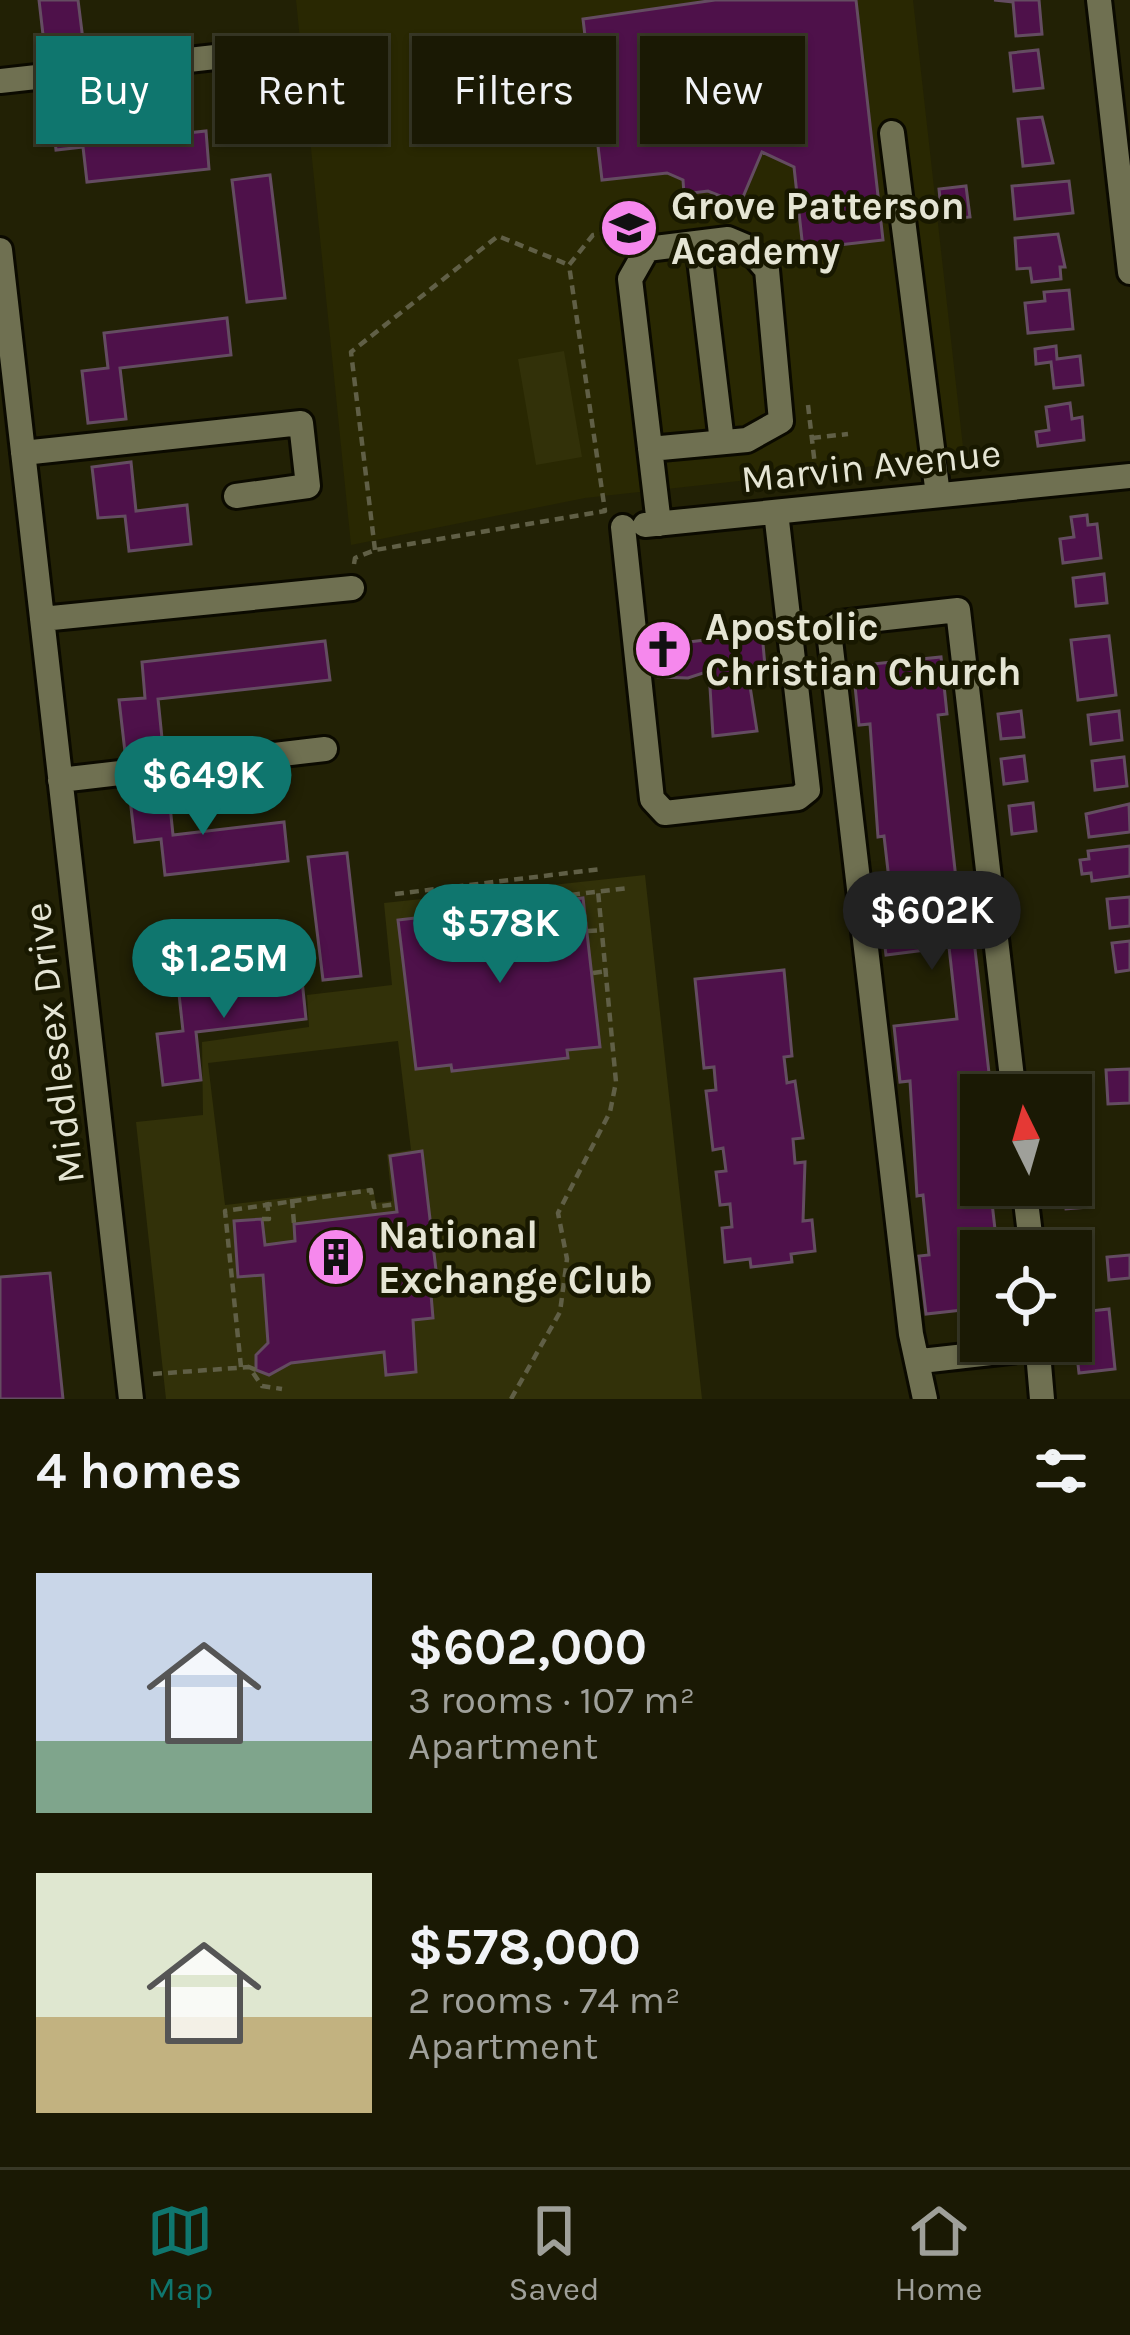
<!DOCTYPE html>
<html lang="en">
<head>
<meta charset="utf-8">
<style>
	body { margin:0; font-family:Karla,sans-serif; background:#23220e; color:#f1f3f6; height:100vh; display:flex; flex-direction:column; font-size:45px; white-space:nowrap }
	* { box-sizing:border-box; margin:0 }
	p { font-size:39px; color:#9fa09a }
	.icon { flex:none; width:66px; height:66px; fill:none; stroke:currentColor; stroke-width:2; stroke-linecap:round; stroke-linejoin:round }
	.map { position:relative; height:1399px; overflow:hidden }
	.drawer { display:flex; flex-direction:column; background:#1a1904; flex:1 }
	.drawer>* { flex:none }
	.guide { position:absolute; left:36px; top:36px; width:1059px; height:108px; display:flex; gap:24px }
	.needle { width:78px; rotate:355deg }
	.controls { position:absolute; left:960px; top:1074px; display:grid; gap:24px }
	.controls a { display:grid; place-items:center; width:132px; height:132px; border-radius:0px; background:#1a1904; box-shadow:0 3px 9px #0004,0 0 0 3px #383826; font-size:60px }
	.price { position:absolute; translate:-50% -102px; padding:0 27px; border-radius:42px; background:#0f766e; color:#fff; font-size:39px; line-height:78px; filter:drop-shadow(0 3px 6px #0008) }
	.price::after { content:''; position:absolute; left:50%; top:72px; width:36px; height:27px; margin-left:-18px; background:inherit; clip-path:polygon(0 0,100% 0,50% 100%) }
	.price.active { background:#222; color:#fff }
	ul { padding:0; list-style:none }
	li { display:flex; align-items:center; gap:36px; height:300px; padding:0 36px }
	li span { display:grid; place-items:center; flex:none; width:336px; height:240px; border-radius:0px; color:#555 }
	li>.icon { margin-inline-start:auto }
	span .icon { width:144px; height:144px; fill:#fffc; stroke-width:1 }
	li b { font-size:51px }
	h2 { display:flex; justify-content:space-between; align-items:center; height:144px; padding:0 36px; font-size:51px }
	.tag { padding:0 42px; border-radius:0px; background:#1a1904; box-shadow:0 3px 9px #0004,0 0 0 3px #383826; font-size:42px; line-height:108px }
	.tag.active { background:#0f766e; color:#fff }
	.tab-bar { display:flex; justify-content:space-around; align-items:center; height:168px; border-top:3px solid #383826; background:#1a1904; font-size:33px; color:#9fa09a }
	.tab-bar a { display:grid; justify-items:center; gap:6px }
	.tab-bar .active { color:#0f766e }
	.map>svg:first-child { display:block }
	.built { fill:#292802 }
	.green { fill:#323109; fill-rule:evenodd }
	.building { fill:#4e114a; stroke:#644c61; stroke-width:3 }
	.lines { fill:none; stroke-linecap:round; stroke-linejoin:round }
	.minor-casing { stroke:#0b0a00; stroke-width:30 }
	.path { stroke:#605f46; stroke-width:4.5; stroke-dasharray:9 6; stroke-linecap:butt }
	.minor { stroke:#6f7051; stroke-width:24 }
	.labels { text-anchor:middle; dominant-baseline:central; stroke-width:9; stroke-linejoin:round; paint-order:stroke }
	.poi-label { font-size:39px; font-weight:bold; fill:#e5e5d4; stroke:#181800; text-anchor:start }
	.street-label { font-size:39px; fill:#e5e5d4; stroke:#181800 }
</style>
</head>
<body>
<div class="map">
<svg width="1130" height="1399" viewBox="0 0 1130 1399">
	<rect width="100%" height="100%" fill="#222105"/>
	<path class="built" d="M 296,0 L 913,0 L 964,456 L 585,498 L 351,545 Z"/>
	<path class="green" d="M 564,351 L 582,457 L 536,465 L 518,359 Z
		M 645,875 L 702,1399 L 166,1399 L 136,1122 L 203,1115 L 202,1042 L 309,1027 L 307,995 L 392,985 L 384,903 ZM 583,899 L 600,1046 L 567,1050 L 567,1058 L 453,1071 L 451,1065 L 416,1068 L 399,920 L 482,910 L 486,929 L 502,928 L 500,908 ZM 398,1041 L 411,1150 L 387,1154 L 392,1201 L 376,1203 L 373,1188 L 225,1205 L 208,1063 ZM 397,1212 L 436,1270 L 429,1271 L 433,1317 L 413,1320 L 386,1375 L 384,1352 L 291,1363 L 269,1375 L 256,1370 L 256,1355 L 268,1343 L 263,1275 L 235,1221 L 262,1219 L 265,1245 L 295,1241 L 294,1224 Z"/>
	<path class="building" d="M 39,0 L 78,0 L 84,48 L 45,52 Z
		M 715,0 L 856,0 L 883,240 L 803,249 L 794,167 L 762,152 L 740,204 L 708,191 L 684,194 L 683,180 L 667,173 L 602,180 L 583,19 Z
		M 994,0 L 1039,0 L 1042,34 L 1016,36 L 1013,2 Z
		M 1038,50 L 1043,88 L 1014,91 L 1010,53 Z
		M 89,94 L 95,143 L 206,131 L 209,169 L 87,182 L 83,147 L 56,150 L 50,98 Z
		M 1042,117 L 1053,163 L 1023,166 L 1018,119 Z
		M 270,175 L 285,298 L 247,302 L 232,180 Z
		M 1069,181 L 1073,213 L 1015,219 L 1012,186 Z
		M 966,186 L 970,217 L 942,220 L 939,189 Z
		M 1058,234 L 1065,267 L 1060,267 L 1061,279 L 1032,282 L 1030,268 L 1017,269 L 1015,238 Z
		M 1069,290 L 1073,329 L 1028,333 L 1025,303 L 1045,301 L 1044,292 Z
		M 227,318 L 231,355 L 120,368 L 126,419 L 88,423 L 82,371 L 108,368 L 104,333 Z
		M 1056,346 L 1057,359 L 1080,356 L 1083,385 L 1054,388 L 1051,362 L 1036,364 L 1035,349 Z
		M 1070,403 L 1072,419 L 1082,417 L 1084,440 L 1038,446 L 1036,432 L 1049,430 L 1046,407 Z
		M 131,462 L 136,511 L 187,505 L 191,544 L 129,551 L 125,516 L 98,518 L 92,467 Z
		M 1087,515 L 1088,525 L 1097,524 L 1101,558 L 1063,563 L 1060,539 L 1074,537 L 1071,517 Z
		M 1104,574 L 1107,603 L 1076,606 L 1073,578 Z
		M 735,629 L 736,635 L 762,633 L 765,666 L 747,667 L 757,731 L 713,736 L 709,671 L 688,678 L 658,677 L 655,646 L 705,640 L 714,637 L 713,631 Z
		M 1109,636 L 1116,695 L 1078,700 L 1071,640 Z
		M 325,641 L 330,680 L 158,699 L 163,748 L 125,752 L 119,700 L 145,698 L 142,662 Z
		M 941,657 L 947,714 L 938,715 L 957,888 L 968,887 L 989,1073 L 978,1074 L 981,1185 L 990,1185 L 997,1247 L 1008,1246 L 1009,1251 L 981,1251 L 981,1308 L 926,1314 L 919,1256 L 929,1255 L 923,1195 L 917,1196 L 910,1081 L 900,1082 L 894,1026 L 957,1019 L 949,947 L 886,955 L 879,898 L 891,897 L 884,836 L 878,837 L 870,724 L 859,725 L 853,666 Z
		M 1021,711 L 1024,737 L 1001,739 L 998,714 Z
		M 1119,711 L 1122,740 L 1091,744 L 1088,715 Z
		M 1024,756 L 1027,781 L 1004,784 L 1001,759 Z
		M 1124,757 L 1127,786 L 1095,790 L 1092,761 Z
		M 168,786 L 173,835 L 284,822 L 288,861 L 165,875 L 161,839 L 135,842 L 129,790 Z
		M 1033,803 L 1036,831 L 1012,834 L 1009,806 Z
		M 1129,804 L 1130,832 L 1089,837 L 1086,814 Z
		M 1130,846 L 1130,876 L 1092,881 L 1091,873 L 1082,874 L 1080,860 L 1089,859 L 1088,851 Z
		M 347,853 L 361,976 L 323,980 L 308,857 Z
		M 1130,897 L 1130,926 L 1110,928 L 1107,899 Z
		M 583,898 L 600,1047 L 567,1050 L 568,1058 L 452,1071 L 451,1065 L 416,1069 L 398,920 L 483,910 L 486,929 L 495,929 L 502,928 L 499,908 Z
		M 1130,941 L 1130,970 L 1116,972 L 1112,943 Z
		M 784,970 L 792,1056 L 784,1057 L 787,1083 L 795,1081 L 803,1138 L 793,1139 L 795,1163 L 805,1162 L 803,1221 L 812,1220 L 815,1251 L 791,1254 L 792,1262 L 751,1267 L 750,1259 L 725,1262 L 722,1228 L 732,1227 L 730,1204 L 720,1205 L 716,1172 L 726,1171 L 723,1148 L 713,1150 L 706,1091 L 716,1090 L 714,1067 L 704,1068 L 695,979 Z
		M 302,980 L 306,1019 L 196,1032 L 201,1080 L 163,1085 L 157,1034 L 183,1031 L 179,994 Z
		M 1130,1069 L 1130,1103 L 1108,1104 L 1106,1070 Z
		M 422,1151 L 436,1270 L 429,1271 L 433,1318 L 413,1320 L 416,1372 L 386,1375 L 384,1352 L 291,1363 L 269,1375 L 256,1370 L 256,1355 L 268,1343 L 263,1275 L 238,1277 L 234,1221 L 262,1219 L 265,1245 L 295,1241 L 294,1224 L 397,1212 L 390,1156 Z
		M 1088,1183 L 1091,1207 L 1066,1209 L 1063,1187 Z
		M 1130,1255 L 1130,1278 L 1109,1280 L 1107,1257 Z
		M 1085,1260 L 1088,1283 L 1071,1285 L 1071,1261 Z
		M 50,1273 L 63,1399 L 0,1399 L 0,1277 Z
		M 1109,1309 L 1115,1369 L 1079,1373 L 1072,1313 Z"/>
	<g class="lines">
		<defs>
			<path id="minor" d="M 1099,0 L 1130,272
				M 0,81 L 242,54
				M 892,133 L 938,495
				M 698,243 L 722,442
				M 0,250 L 131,1399
				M 650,449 L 747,440 L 781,421 L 767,270 L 747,247 L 728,239 L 647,249 L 630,279 L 659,524
				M 23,453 L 301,423 L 308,486 L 236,496
				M 645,525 L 1130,476
				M 623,527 L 652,799 L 665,813 L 798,798 L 808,790 L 776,512
				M 42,619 L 352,588
				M 60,780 L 325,749
				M 1024,1185 L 1032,1251
				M 1037,1341 L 1042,1399
				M 921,1361 L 1036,1348
				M 925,1399 L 911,1334 L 830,640 L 832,629 L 841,623 L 958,610 L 1014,1095"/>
		</defs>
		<use href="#minor" class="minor-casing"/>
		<path class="path" d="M 791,260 L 827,255
			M 808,405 L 817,483
			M 812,438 L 848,434
			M 375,550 L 351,352 L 498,236 L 569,265
			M 354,564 L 355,558 L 375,550 L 605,511 L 569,265 L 593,235 L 633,230
			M 490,884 L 495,929
			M 395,894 L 601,869
			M 437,911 L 628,888
			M 588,931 L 603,930
			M 593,973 L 608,971
			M 292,1199 L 294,1224
			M 262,1219 L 269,1219 L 267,1202
			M 241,1367 L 225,1211 L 371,1190 L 374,1207 L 396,1204
			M 256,1370 L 249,1367 L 262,1386 L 282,1389
			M 153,1374 L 249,1367
			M 511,1399 L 560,1312 L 567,1259 L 558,1213 L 610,1112 L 616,1082 L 598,891"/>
		<use href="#minor" class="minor"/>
	</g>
	<defs>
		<symbol id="school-disc" viewBox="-11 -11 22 22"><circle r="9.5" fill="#f688ed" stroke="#181800"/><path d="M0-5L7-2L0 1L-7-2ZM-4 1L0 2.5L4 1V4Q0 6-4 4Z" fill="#111"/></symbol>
		<symbol id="church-disc" viewBox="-11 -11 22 22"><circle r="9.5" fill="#f688ed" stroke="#181800"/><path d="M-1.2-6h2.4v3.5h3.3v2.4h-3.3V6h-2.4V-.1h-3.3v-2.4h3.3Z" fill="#111"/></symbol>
		<symbol id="building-disc" viewBox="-11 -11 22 22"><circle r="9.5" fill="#f688ed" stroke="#181800"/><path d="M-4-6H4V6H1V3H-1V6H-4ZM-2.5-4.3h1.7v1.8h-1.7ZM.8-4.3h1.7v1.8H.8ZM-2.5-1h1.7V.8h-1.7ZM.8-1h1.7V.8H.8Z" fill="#111"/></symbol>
	</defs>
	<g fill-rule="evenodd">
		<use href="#school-disc" x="596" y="195" width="66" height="66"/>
		<use href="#church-disc" x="630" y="616" width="66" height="66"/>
		<use href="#building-disc" x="303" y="1224" width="66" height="66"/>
	</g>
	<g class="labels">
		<g class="poi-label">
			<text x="671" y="206">Grove Patterson<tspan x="671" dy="45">Academy</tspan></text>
			<text x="705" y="627">Apostolic<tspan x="705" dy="45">Christian Church</tspan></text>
			<text x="378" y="1235">National<tspan x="378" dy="45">Exchange Club</tspan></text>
		</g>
		<g class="street-label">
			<text transform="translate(871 466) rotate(-6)">Marvin Avenue</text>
			<text transform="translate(54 1043) rotate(-97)">Middlesex Drive</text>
		</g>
	</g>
</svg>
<div class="controls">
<a><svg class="needle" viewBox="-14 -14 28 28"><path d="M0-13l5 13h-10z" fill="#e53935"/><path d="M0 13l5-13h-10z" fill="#9fa09a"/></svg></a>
<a><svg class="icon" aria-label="locate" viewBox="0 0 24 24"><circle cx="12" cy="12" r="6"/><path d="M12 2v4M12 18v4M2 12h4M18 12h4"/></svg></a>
</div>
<b class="price" style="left:203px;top:838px">$649K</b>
<b class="price active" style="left:932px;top:973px">$602K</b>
<b class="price" style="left:500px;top:986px">$578K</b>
<b class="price" style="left:224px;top:1021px">$1.25M</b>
<div class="guide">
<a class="tag active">Buy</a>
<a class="tag">Rent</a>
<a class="tag">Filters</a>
<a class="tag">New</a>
</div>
</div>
<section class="drawer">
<h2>4 homes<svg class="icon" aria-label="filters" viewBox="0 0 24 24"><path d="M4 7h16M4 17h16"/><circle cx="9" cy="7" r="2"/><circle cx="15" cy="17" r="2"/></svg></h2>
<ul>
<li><span style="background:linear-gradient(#c9d6e8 70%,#7fa58c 0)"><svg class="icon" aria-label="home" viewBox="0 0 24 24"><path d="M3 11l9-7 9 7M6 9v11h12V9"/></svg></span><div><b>$602,000</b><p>3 rooms · 107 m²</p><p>Apartment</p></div></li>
<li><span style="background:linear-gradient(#dfe7d0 60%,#c2b280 0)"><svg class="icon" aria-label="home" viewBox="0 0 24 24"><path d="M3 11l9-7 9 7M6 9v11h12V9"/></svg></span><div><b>$578,000</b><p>2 rooms · 74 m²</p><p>Apartment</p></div></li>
</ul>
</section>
<nav class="tab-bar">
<a class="active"><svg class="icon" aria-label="map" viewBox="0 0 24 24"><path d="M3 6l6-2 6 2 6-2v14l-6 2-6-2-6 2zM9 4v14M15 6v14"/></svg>Map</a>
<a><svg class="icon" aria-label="saved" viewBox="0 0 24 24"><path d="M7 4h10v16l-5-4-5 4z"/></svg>Saved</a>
<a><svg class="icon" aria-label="home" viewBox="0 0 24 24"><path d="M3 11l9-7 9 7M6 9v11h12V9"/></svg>Home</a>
</nav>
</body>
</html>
